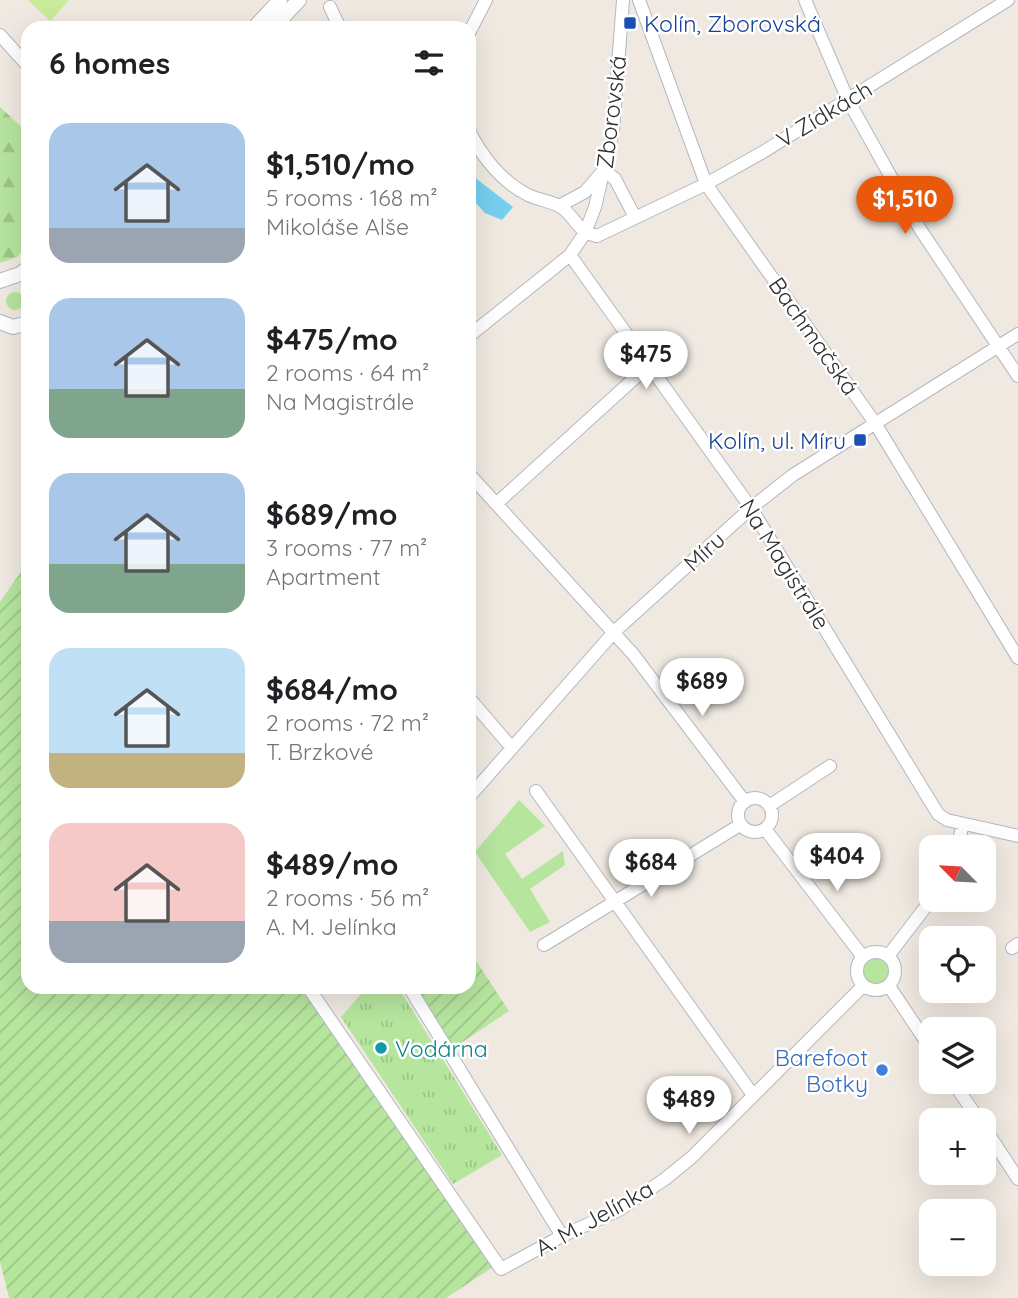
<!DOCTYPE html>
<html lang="en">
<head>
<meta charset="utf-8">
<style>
	body { margin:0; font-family:Quicksand,sans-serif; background:#f6f6f6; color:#202124; height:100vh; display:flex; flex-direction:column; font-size:26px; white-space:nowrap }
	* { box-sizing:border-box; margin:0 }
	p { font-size:23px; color:#757577 }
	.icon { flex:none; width:38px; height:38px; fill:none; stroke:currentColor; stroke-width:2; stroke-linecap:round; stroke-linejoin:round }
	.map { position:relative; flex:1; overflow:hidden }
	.drawer { position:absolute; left:21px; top:21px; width:455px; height:973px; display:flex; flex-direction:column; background:#fff; border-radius:21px; box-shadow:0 7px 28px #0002 }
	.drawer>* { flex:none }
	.needle { width:46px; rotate:294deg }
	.fabs { position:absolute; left:919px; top:835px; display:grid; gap:14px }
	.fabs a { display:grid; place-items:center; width:77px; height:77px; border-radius:14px; background:#fff; box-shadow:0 7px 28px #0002; font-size:35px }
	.price { position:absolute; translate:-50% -60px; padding:0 16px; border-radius:24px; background:#fff; color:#222; font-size:23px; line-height:46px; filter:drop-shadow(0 2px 4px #0008) }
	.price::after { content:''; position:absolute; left:50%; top:42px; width:21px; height:16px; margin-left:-10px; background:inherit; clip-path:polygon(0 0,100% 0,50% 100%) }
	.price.on { background:#ea580c; color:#fff }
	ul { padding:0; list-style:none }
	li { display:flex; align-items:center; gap:21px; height:175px; padding:0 28px }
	li span { display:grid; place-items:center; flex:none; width:196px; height:140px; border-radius:21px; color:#555 }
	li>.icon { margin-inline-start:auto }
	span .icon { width:84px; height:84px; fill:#fffc; stroke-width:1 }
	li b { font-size:30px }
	h2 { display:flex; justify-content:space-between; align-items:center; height:84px; padding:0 28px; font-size:30px }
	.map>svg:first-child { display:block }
	.grass { fill:#b6e59e }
	.forest { fill:url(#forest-firs) }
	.park { fill:url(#park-tufts) }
	.garden { fill:url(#garden-furrows) }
	.pitch { fill:#c9ec9a }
	.water { fill:#75cff0 }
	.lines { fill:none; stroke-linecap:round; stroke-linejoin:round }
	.minor-casing { stroke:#b4b7c1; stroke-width:14 }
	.tertiary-casing { stroke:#b4b7c1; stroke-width:16 }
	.minor { stroke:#fff; stroke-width:12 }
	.tertiary { stroke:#fff; stroke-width:14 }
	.transit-dot { fill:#1a4fb4; stroke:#fff; stroke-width:2.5 }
	.culture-dot { fill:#0f9aa8; stroke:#fff; stroke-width:2.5 }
	.shop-dot { fill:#3f7fe0; stroke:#fff; stroke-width:2.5 }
	.labels { text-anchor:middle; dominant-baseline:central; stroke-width:5; stroke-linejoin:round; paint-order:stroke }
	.transit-label { font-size:23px; fill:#164399; stroke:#fff; text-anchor:start }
	.street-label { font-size:23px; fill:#2e2e2e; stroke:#fff }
	.culture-label { font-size:23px; fill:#0d838f; stroke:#fff; text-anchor:start }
	.shop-label { font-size:23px; fill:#366cbe; stroke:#fff; text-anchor:end }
</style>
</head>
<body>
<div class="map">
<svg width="1018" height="1298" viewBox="0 0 1018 1298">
	<defs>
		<pattern id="forest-firs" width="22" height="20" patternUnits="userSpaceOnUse" patternTransform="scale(1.75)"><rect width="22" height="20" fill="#b6e59e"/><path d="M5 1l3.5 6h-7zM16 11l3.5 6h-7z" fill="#9dc588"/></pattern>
		<pattern id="park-tufts" width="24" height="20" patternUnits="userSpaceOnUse" patternTransform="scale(1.75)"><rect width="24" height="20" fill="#b6e59e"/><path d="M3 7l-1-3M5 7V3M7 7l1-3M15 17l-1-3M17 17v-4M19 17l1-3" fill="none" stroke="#9dc588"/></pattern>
		<pattern id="garden-furrows" width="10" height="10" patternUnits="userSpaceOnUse" patternTransform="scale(1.75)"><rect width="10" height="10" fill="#b6e59e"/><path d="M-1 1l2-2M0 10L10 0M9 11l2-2" fill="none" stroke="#9dc588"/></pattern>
	</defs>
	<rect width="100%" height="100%" fill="#efe9e1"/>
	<path class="grass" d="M6 301a9 9 0 1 1 18 0a9 9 0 1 1-18 0Z
		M 519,800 L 545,826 L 505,854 L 522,879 L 563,851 L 565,865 L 530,889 L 550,922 L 530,932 L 475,852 Z
		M863 971a13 13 0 1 1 26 0a13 13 0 1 1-26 0Z"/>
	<path class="forest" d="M 0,107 L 28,133 L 28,245 L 17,257 L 0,263 Z"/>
	<path class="park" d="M 367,987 L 398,987 L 502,1155 L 453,1184 L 341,1017 Z"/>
	<path class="garden" d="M 28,562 L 28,987 L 302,987 L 493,1267 L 446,1298 L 9,1298 L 0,1261 L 0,602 Z
		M 469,950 L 509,1011 L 452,1049 L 414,987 L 469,987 Z"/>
	<path class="pitch" d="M 28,0 L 69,0 L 50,21 Z"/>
	<path class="water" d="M 469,173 L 513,207 L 502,220 L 485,213 L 474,201 L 469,200 Z"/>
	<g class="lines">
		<defs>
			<path id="minor" d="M 639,0 L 706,184 L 875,423 L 1018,658
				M 805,0 L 848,100 L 920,229 L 1018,376
				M 330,7 L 340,28
				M 469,33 L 486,0
				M 0,35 L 28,66
				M 469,130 C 481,156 502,182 528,195 C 538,200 550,201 559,206 C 576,215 575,232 597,236 L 706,184 L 763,152 L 1008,0
				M 559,206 L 585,192 L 604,170 L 615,179 L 635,217
				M 570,255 L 751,508 L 938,814 L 947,820 L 1018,836
				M 469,336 L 570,255 L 585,233 L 595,207 L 613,131 L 623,0
				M 469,474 L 633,654 L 745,802
				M 496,504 L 648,366
				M 469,698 L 512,748
				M 536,791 L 753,1095
				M 469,797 L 614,632 L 751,508 L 793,475 L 1018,334
				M738 815a17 17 0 1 1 34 0a17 17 0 1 1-34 0Z
				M 769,806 L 830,766
				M 765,829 L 863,957
				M 957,847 L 963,824
				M 544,945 L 740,825
				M 1012,948 L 1018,944
				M857 971a19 19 0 1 1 38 0a19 19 0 1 1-38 0Z
				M 888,956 L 931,900
				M 889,986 L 931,1049
				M 308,987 L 501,1269 L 562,1236 L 619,1210 L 665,1179 L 692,1157 L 863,986
				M 409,987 L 562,1236
				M 953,1082 L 979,1120
				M 984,1127 L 1018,1179"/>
			<path id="tertiary" d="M 254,28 L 280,0
				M 273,28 L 299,0
				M 0,281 L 20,274 L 28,268
				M 0,322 L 13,327 L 28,323"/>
		</defs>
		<use href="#minor" class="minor-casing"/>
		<use href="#tertiary" class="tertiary-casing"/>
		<use href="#minor" class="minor"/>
		<use href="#tertiary" class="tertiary"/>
	</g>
	<g class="transit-dot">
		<rect x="623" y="16" width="14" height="14" rx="3.5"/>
		<rect x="853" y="433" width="14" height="14" rx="3.5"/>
	</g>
	<circle class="culture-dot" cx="381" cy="1048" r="7"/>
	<circle class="shop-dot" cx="882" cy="1070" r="7"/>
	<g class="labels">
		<g class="transit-label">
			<text x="644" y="23">Kolín, Zborovská</text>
			<text x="846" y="440" text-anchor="end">Kolín, ul. Míru</text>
		</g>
		<g class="street-label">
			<text transform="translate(611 112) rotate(-83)">Zborovská</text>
			<text transform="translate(824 114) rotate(-31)">V Zídkách</text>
			<text transform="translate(814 336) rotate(55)">Bachmačská</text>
			<text transform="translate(704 551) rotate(-42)">Míru</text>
			<text transform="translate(785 564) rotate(58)">Na Magistrále</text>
			<text transform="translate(594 1218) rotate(-29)">A. M. Jelínka</text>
		</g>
		<g class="culture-label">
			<text x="395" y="1048">Vodárna</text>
		</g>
		<g class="shop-label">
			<text x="868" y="1057">Barefoot<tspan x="868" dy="26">Botky</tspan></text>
		</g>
	</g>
</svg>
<div class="fabs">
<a><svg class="needle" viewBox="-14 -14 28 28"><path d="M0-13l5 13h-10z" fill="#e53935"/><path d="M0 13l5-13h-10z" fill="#757577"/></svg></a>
<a><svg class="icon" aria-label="locate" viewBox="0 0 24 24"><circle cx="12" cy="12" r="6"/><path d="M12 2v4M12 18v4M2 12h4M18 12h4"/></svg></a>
<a><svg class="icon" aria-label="layers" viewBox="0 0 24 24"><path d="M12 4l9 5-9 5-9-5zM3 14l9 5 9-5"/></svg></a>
<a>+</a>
<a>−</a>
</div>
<b class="price on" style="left:905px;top:236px">$1,510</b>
<b class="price" style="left:646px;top:391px">$475</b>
<b class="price" style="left:702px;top:718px">$689</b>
<b class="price" style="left:837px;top:893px">$404</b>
<b class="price" style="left:651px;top:899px">$684</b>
<b class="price" style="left:689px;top:1136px">$489</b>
<section class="drawer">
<h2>6 homes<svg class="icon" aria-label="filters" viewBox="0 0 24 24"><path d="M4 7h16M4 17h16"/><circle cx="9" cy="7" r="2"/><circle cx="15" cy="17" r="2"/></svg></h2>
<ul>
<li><span style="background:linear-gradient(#a9c7e8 75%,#9aa5b1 0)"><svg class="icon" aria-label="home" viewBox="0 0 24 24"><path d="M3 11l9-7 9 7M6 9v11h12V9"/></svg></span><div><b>$1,510/mo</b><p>5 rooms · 168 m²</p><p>Mikoláše Alše</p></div></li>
<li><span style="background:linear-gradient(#a9c7e8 65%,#7fa58c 0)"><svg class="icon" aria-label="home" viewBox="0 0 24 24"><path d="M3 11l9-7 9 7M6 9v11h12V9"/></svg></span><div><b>$475/mo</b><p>2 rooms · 64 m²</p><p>Na Magistrále</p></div></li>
<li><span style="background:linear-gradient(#a9c7e8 65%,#7fa58c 0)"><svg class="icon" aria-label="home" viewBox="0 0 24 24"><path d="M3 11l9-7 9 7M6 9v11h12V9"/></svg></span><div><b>$689/mo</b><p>3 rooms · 77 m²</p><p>Apartment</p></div></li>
<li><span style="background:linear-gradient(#bfe0f5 75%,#c2b280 0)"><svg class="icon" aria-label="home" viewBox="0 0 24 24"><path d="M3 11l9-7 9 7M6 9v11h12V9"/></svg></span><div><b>$684/mo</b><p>2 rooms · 72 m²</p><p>T. Brzkové</p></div></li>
<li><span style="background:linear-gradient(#f6c9c9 70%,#9aa5b1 0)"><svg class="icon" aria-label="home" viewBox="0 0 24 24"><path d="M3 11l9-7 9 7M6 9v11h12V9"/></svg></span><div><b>$489/mo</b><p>2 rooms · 56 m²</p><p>A. M. Jelínka</p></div></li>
</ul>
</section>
</div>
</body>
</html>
